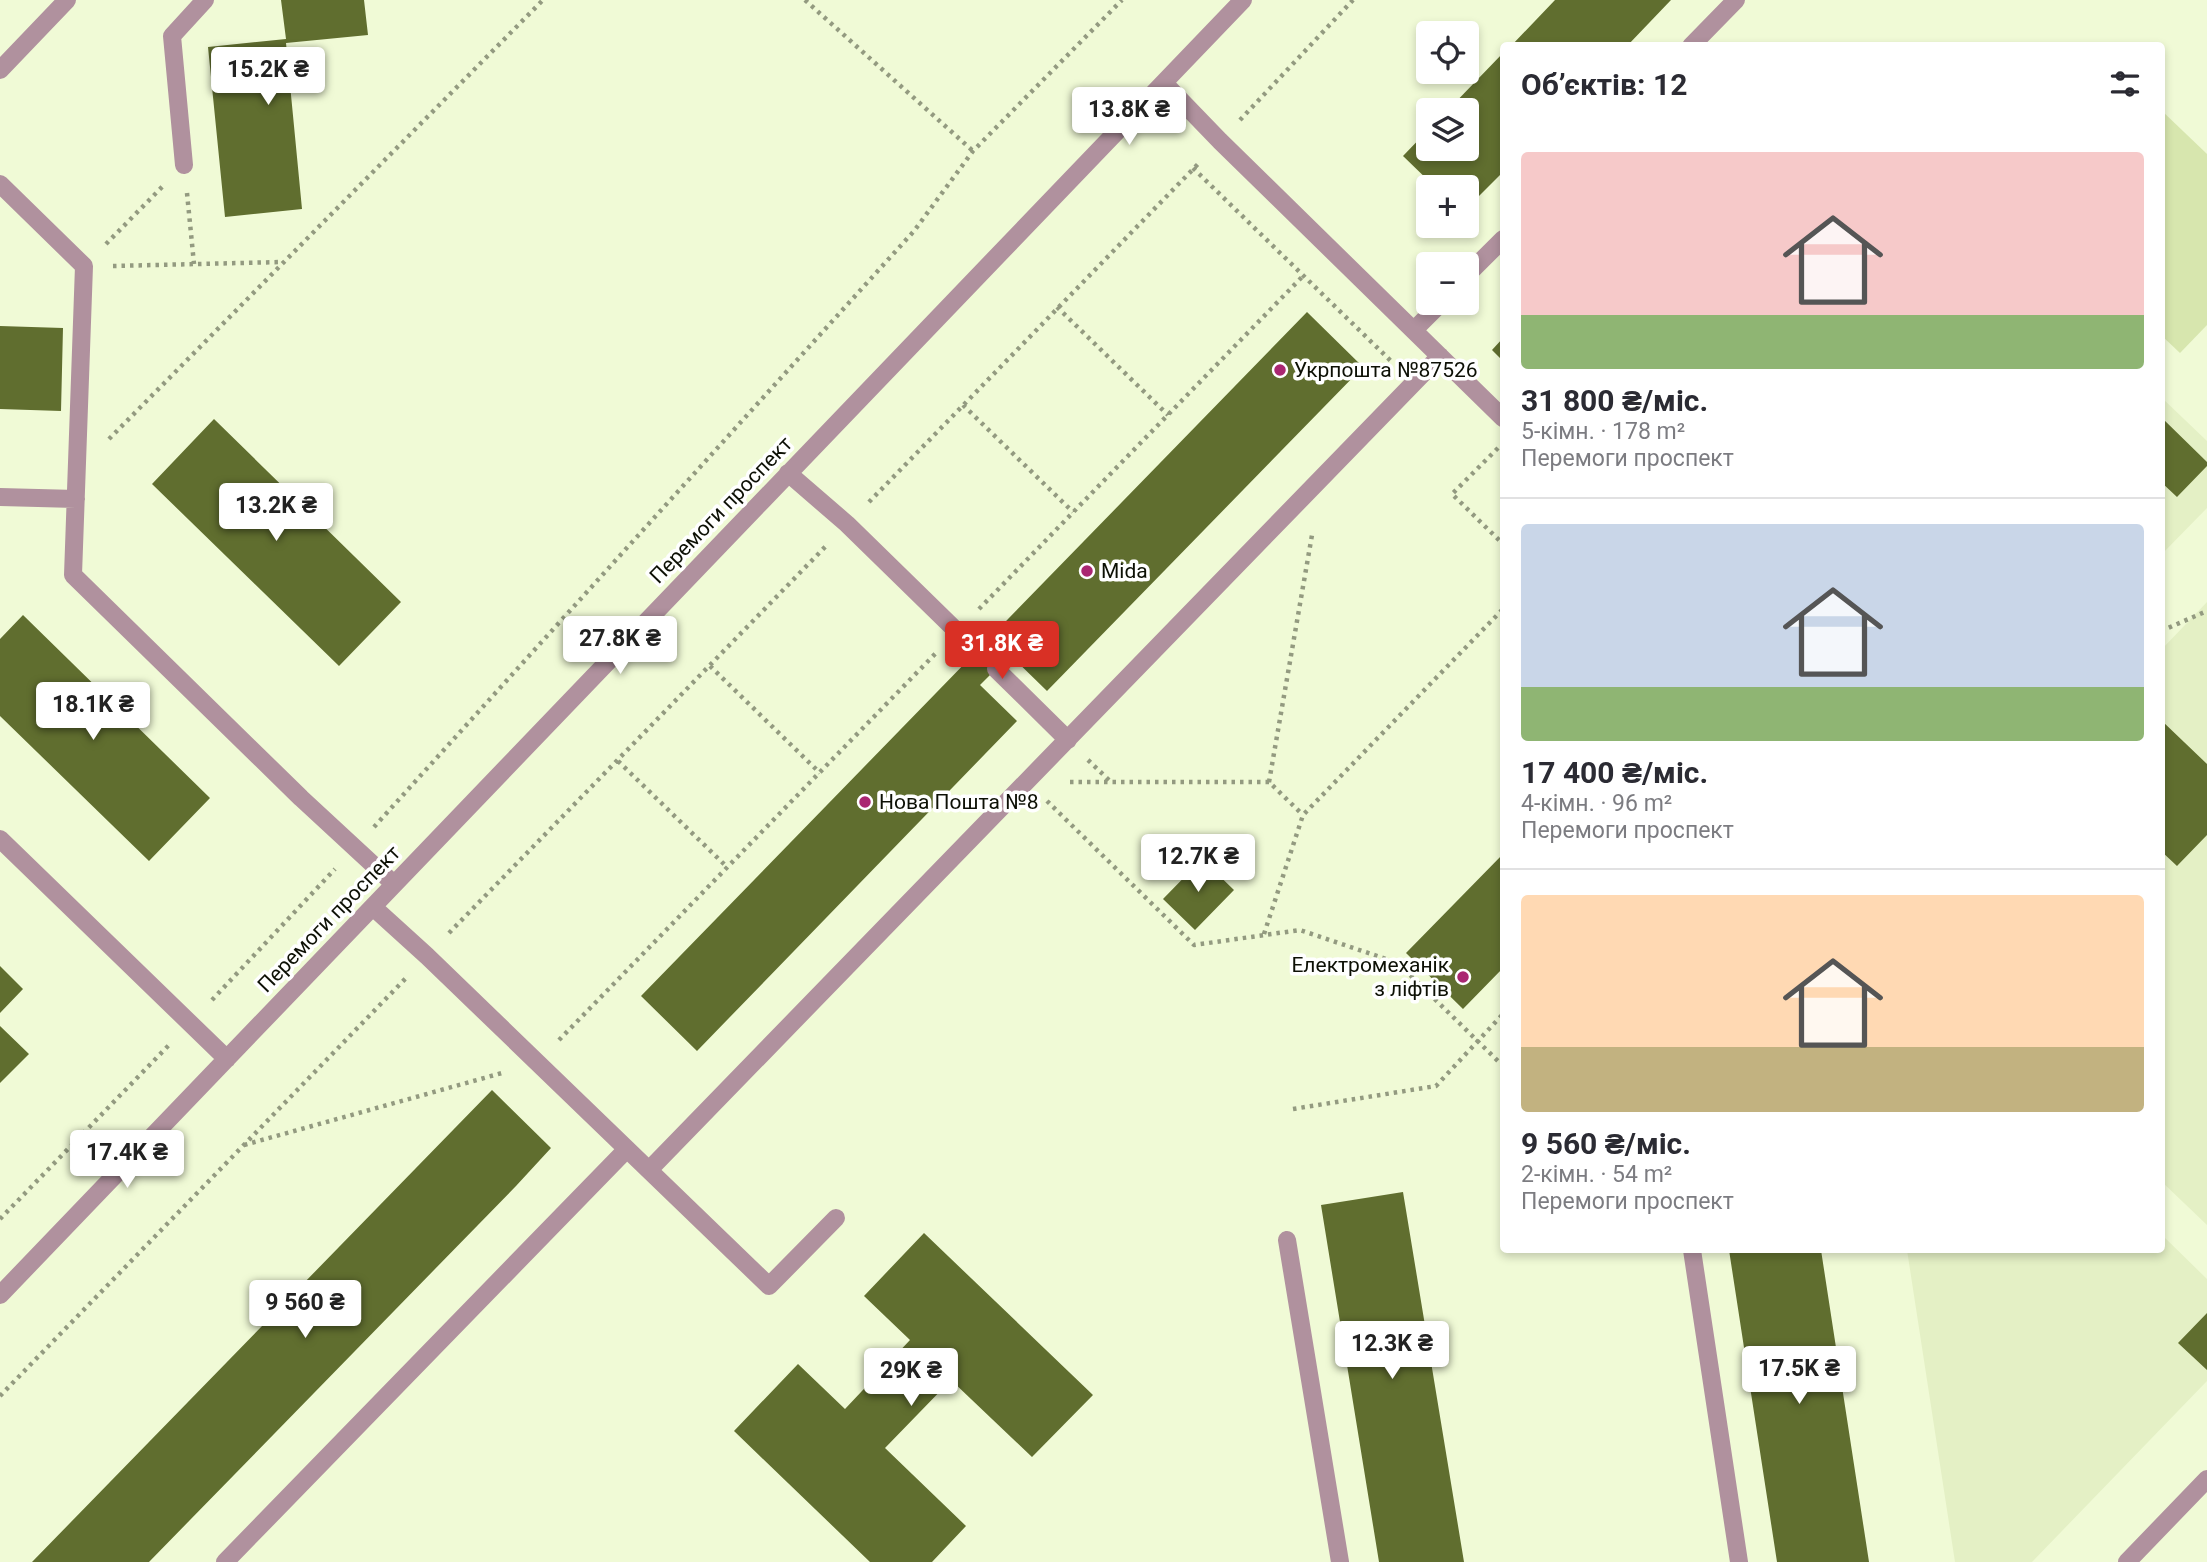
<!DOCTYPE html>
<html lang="uk">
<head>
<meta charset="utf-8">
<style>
	body { margin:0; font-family:Roboto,sans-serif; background:#f2f2f3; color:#2b2b33; height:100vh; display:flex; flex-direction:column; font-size:26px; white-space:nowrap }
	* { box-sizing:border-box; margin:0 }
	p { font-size:23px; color:#7c7c81 }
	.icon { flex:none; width:38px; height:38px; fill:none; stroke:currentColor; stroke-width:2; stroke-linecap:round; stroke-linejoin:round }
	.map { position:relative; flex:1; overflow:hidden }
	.details { position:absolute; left:1500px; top:42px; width:665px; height:1211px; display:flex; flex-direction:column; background:#fff; border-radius:7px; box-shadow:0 4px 10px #0003 }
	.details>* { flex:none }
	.tools { position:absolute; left:1416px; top:21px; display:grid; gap:14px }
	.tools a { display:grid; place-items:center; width:63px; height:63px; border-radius:7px; background:#fff; box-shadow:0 4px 10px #0003; font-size:35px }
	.price { position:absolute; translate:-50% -60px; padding:0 16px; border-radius:7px; background:#fff; color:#222; font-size:23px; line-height:46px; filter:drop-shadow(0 2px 4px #0008) }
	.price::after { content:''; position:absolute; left:50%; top:42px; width:21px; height:16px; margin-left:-10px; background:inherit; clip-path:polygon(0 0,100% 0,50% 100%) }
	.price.active { background:#d93025; color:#fff }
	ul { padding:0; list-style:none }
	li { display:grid; align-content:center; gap:14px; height:371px; padding:0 21px }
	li+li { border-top:2px solid #e1e1e2 }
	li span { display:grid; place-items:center; height:217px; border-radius:7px; color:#555 }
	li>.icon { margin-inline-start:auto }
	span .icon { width:126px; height:126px; fill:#fffc; stroke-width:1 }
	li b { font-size:30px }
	h2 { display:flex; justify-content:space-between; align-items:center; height:84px; padding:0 21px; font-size:30px }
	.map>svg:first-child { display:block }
	.built { fill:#e4f0c5 }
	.green { fill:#d7e6ae }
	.building { fill:#606e2f }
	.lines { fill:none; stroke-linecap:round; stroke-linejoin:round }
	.path { stroke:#939a80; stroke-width:4.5; stroke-dasharray:3.5 5; stroke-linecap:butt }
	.minor { stroke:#b0919e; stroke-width:18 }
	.poi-dot { fill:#aa2671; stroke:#fff; stroke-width:2.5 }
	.labels { text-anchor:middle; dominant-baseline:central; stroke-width:7; stroke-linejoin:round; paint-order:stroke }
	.poi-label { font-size:21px; fill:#0d1005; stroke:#fff; text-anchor:start }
	.street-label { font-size:21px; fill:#0d1005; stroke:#fff }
</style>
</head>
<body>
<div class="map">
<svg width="2207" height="1562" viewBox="0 0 2207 1562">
	<rect width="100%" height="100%" fill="#f0fad6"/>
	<path class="built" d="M 2161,397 L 2207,441 L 2207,508 L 2161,555 Z
		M 2207,602 L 2207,1225 L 2161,1181 L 2161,650 Z
		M 2161,1234 L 2207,1279 L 2207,1381 L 2032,1562 L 1955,1562 L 1907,1250 L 2161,1250 Z"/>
	<path class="green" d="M 2161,110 L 2207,154 L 2207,325 L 2180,353 L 2161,335 Z"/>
	<path class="building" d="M 281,0 L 364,0 L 368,35 L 286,43 L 302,209 L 225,217 L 208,47 L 286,39 Z
		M 1555,0 L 1671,0 L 1627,46 L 1511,46 Z
		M 1503,53 L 1503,172 L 1466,209 L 1466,187 L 1435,187 L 1403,156 L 1428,130 L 1428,149 L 1466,149 L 1466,110 L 1448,110 Z
		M 1307,312 L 1363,367 L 1047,691 L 1010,655 L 980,685 L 1017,721 L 697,1051 L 641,996 Z
		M 0,326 L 63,328 L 61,411 L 0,409 Z
		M 1503,338 L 1503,361 L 1492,350 Z
		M 2161,417 L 2207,462 L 2207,466 L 2177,497 L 2161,482 Z
		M 214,419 L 401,602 L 339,666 L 152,484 Z
		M 23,615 L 210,798 L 149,861 L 0,716 L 0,639 Z
		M 2161,720 L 2207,764 L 2207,835 L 2177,866 L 2161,851 Z
		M 1503,854 L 1503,968 L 1463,1009 L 1406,953 Z
		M 1202,859 L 1234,890 L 1195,930 L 1163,899 Z
		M 0,966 L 23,989 L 0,1013 Z
		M 0,1026 L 29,1054 L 0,1083 Z
		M 492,1090 L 551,1148 L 516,1186 L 149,1562 L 32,1562 Z
		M 1403,1192 L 1464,1562 L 1379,1562 L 1321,1205 Z
		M 924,1233 L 1093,1395 L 1032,1457 L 951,1380 L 885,1448 L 966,1526 L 932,1562 L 870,1562 L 734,1431 L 798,1364 L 845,1409 L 910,1340 L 864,1296 Z
		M 1729,1250 L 1821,1250 L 1869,1562 L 1777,1562 Z
		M 2207,1313 L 2207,1370 L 2178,1343 Z"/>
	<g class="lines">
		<path class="path" d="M 805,0 L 973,151
			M 1240,120 L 1353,0
			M 1193,168 L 1393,363
			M 187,193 L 194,264
			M 106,244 L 164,185
			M 113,266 L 283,262
			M 1057,307 L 1168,415
			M 963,405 L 1073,512
			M 109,439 L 543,0
			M 1498,448 L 1452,494 L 1503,544
			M 869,502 L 1200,162
			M 979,609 L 1303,276
			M 2161,631 L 2207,611
			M 710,666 L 820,773
			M 1088,760 L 1111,782
			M 618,761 L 727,867
			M 1070,782 L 1269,782 L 1303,815
			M 1269,782 L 1312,535
			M 1047,801 L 1194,945 L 1300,930 L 1398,963 L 1503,1066
			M 374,827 L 914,231 L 973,151 L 1122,0
			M 449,933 L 826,546
			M 1264,934 L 1303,815 L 1503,609
			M 212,1000 L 335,869
			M 559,1040 L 936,653
			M 1293,1109 L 1436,1086 L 1503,1014
			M 244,1145 L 502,1073
			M 0,1219 L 169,1045
			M 0,1396 L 407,977"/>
		<path class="minor" d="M 1691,46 L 1736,0
			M 0,70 L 67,0
			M 1164,83 L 1220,141 L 1503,418
			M 184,165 L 172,36 L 205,0
			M 0,184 L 84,266 L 73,575 L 301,798 L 394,884
			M 1466,276 L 1503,239
			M 1414,330 L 1441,303
			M 788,473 L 847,524 L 977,651
			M 0,497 L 76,499
			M 996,669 L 1068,740
			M 0,839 L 227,1059
			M 373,907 L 427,956 L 769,1286 L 836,1218
			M 649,1170 L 1440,356
			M 1287,1240 L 1340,1562
			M 1692,1250 L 1739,1562
			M 0,1295 L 1243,0
			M 225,1562 L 627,1149
			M 2127,1562 L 2207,1479"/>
	</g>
	<g class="poi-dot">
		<circle cx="1280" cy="370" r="7"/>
		<circle cx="1087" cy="571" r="7"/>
		<circle cx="865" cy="802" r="7"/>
		<circle cx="1463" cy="977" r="7"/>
	</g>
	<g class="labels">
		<g class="poi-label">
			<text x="1294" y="370">Укрпошта №87526</text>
			<text x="1101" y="571">Mida</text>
			<text x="879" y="802">Нова Пошта №8</text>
			<text x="1449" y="965" text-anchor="end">Електромеханік<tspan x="1449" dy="24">з ліфтів</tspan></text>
		</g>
		<g class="street-label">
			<text transform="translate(721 510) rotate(-46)">Перемоги проспект</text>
			<text transform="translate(329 919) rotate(-46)">Перемоги проспект</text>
		</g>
	</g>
</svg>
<div class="tools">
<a><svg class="icon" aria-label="locate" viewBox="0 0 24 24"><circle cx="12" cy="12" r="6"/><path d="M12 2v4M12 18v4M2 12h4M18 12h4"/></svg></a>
<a><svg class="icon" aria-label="layers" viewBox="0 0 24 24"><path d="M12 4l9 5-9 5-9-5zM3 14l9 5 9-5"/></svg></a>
<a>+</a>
<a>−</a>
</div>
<b class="price" style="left:268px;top:107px">15.2K ₴</b>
<b class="price" style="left:1129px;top:147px">13.8K ₴</b>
<b class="price" style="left:276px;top:543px">13.2K ₴</b>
<b class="price" style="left:620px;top:676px">27.8K ₴</b>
<b class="price active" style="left:1002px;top:681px">31.8K ₴</b>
<b class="price" style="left:93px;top:742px">18.1K ₴</b>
<b class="price" style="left:1198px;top:894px">12.7K ₴</b>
<b class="price" style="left:127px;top:1190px">17.4K ₴</b>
<b class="price" style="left:305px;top:1340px">9 560 ₴</b>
<b class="price" style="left:1392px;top:1381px">12.3K ₴</b>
<b class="price" style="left:1799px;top:1406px">17.5K ₴</b>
<b class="price" style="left:911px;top:1408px">29K ₴</b>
<section class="details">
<h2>Об’єктів: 12<svg class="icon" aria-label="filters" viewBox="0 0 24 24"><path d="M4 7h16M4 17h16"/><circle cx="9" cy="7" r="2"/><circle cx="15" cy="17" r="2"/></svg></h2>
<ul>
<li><span style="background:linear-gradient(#f6c9c9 75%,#8fb573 0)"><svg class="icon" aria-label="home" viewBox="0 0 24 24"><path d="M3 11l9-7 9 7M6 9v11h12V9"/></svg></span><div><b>31 800 ₴/міс.</b><p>5-кімн. · 178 m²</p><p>Перемоги проспект</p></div></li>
<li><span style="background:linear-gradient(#c9d6e8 75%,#8fb573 0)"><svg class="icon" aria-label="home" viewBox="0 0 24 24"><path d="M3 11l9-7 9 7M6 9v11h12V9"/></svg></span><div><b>17 400 ₴/міс.</b><p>4-кімн. · 96 m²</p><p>Перемоги проспект</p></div></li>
<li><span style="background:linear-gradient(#ffd9b3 70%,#c2b280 0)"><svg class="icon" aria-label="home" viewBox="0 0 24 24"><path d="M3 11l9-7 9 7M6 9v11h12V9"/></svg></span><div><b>9 560 ₴/міс.</b><p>2-кімн. · 54 m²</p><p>Перемоги проспект</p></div></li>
</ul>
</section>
</div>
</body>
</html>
